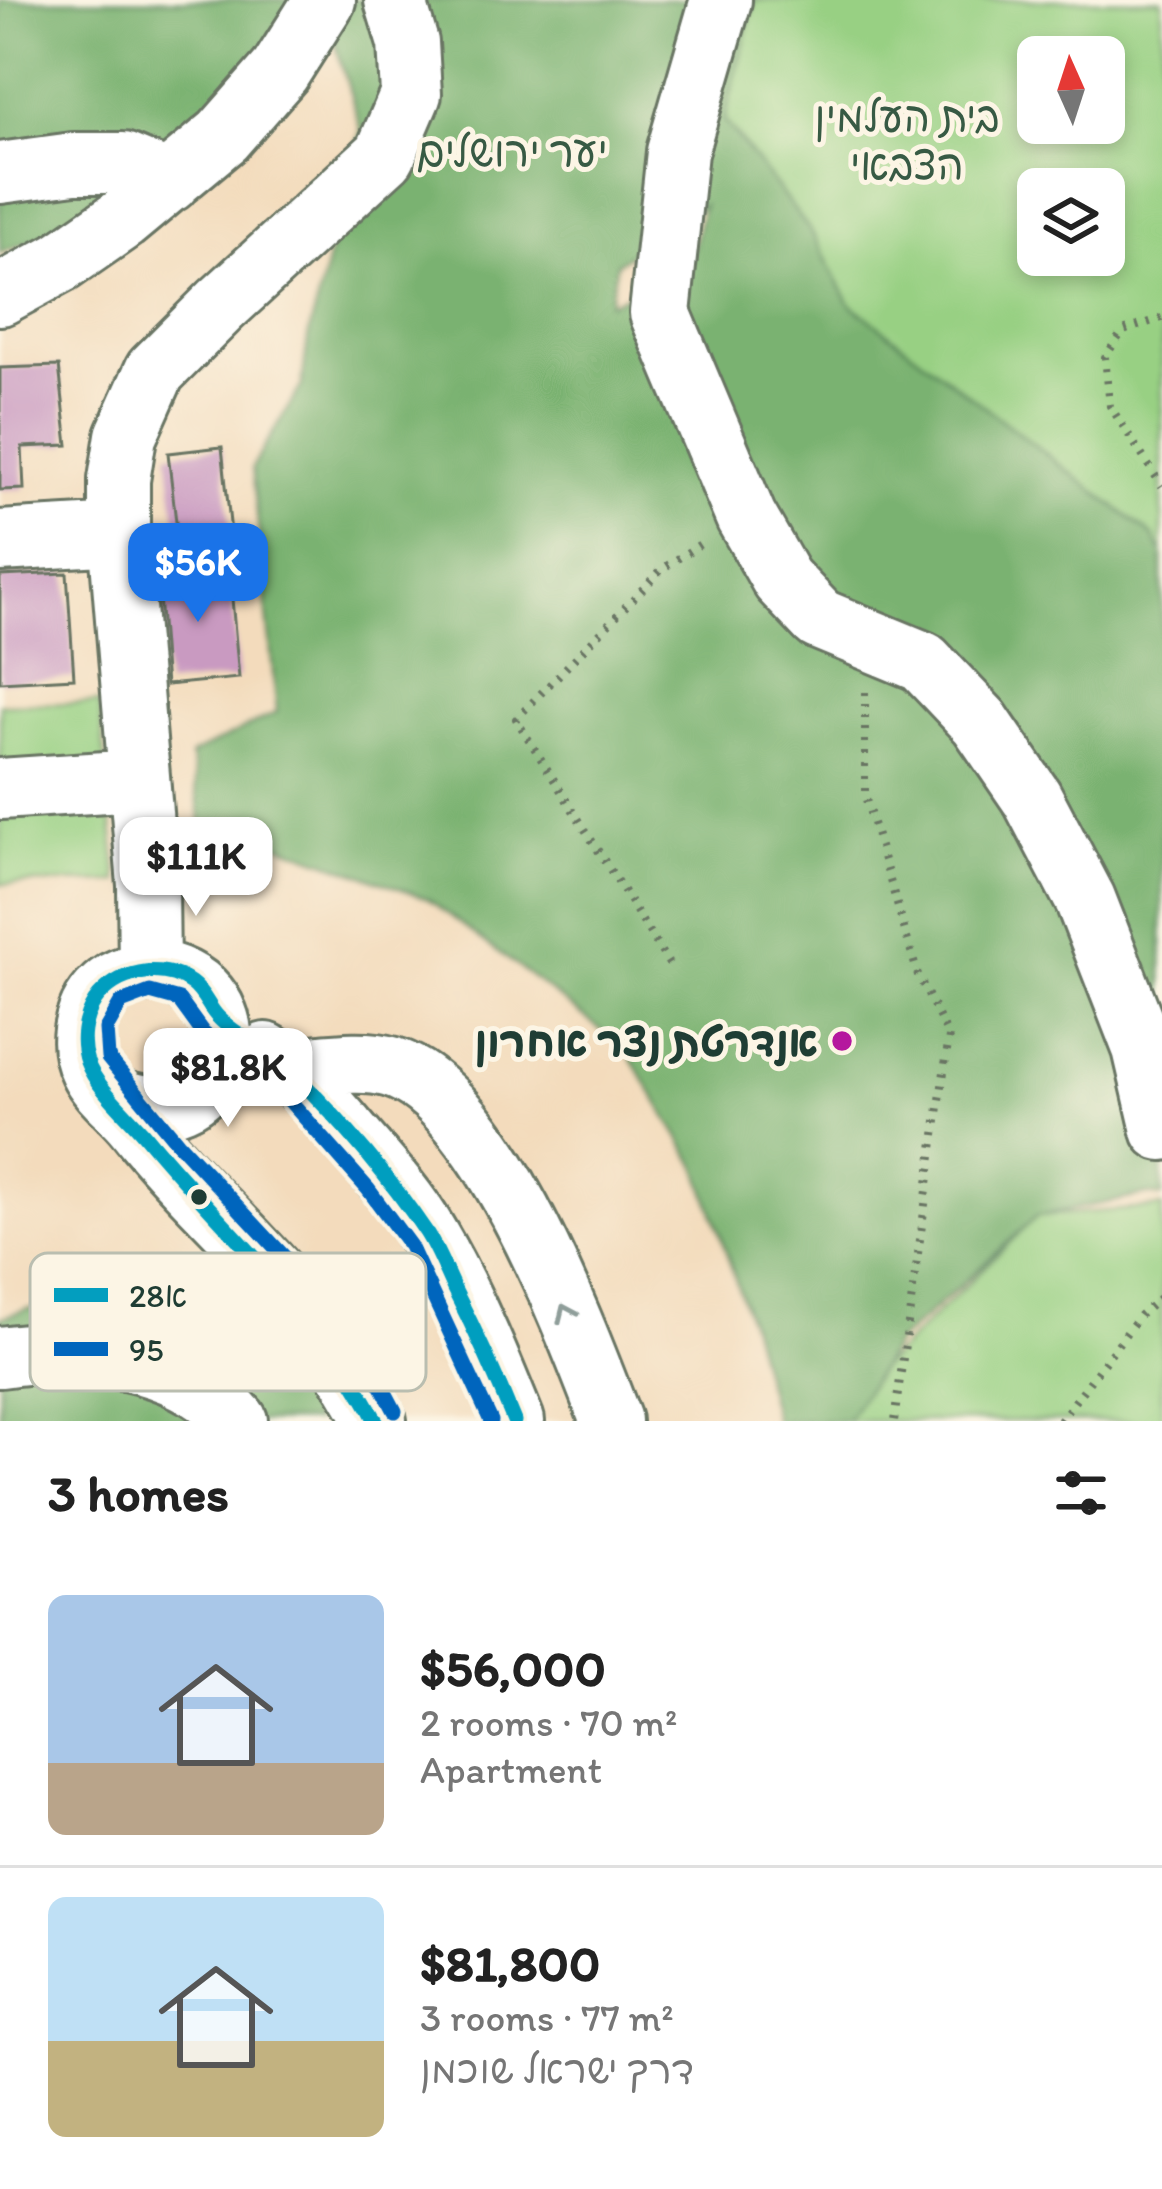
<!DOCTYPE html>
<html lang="en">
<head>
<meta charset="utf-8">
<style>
	body { margin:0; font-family:Itim,"Playpen Sans Hebrew",sans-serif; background:#f2f2f2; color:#222; height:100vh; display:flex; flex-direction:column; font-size:45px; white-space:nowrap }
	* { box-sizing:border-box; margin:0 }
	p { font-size:39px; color:#767676 }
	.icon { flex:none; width:66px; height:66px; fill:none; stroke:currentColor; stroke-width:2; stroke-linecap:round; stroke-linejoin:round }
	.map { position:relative; height:1421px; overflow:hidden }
	.details { display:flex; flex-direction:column; background:#fff; flex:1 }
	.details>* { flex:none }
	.needle { width:78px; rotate:357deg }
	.controls { position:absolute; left:1017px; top:36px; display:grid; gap:24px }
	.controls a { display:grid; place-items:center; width:108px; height:108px; border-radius:18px; background:#fff; box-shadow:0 6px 18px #0003; font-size:60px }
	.price { position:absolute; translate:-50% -102px; padding:0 27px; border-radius:24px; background:#fff; color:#222; font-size:39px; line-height:78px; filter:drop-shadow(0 3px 6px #0008) }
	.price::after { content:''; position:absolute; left:50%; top:72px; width:36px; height:27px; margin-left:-18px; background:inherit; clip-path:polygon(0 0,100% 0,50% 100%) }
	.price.current { background:#1a73e8; color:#fff }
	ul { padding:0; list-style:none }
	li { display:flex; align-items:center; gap:36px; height:300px; padding:0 48px }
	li+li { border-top:3px solid #e0e0e0 }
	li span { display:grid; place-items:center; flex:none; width:336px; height:240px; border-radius:18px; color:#555 }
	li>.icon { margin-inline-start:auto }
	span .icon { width:144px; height:144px; fill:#fffc; stroke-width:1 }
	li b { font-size:51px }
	h2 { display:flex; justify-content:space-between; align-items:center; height:144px; padding:0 48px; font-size:51px }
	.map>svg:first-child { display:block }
	.green { fill:#98d083; stroke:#5c865c; stroke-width:3; fill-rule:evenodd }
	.forest { fill:#7ab271; stroke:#4c7852; stroke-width:3; fill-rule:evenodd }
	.building { fill:#c99ac1 }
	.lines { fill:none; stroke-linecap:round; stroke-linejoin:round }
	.minor-casing { stroke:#697464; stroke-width:66 }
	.path { stroke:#697464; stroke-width:8; stroke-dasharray:3 9; stroke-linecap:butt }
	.minor { stroke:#fff; stroke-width:60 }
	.bus-1-casing { stroke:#fcf5e5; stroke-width:24 }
	.bus-2-casing { stroke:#fcf5e5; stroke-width:24 }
	.bus-1 { stroke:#039ebf; stroke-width:15 }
	.bus-2 { stroke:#0065bd; stroke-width:15 }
	.oneway { stroke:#8f9e9a }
	.poi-dot { fill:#b5179e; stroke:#fcf5e5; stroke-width:4.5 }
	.bus-dot { fill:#1f3d34; stroke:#fcf5e5; stroke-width:4.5 }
	.labels { text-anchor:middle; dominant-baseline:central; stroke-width:10; stroke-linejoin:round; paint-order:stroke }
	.park-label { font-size:42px; fill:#375a44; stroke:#fcf5e5 }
	.poi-label { font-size:42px; font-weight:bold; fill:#1f3d34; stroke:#fcf5e5; text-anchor:end }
	.key { fill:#fcf5e5; stroke:#babeb0; stroke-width:3 }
	.key-label { font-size:33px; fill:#1f3d34 }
</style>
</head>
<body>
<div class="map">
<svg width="1162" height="1421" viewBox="0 0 1162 1421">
	<rect width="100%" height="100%" fill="#fcf5e5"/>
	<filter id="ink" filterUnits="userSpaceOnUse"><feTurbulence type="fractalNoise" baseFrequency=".00833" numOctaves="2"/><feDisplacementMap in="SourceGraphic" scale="24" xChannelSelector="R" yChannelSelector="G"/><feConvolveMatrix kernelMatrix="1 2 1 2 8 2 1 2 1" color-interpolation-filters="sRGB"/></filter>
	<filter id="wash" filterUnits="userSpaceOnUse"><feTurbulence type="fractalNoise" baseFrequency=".004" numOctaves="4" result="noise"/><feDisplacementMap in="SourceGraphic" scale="48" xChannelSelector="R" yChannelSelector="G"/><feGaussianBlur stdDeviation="2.7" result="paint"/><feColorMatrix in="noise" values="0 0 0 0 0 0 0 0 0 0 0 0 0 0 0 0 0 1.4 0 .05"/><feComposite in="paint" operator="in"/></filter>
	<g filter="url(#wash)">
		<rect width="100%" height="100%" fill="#f3dbbc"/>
		<path class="green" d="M 750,0 L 1162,0 L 1162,553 L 1153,536 L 849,304 L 812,233 L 724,120 ZM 1038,57 L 1104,57 L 1104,123 L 1038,123 ZM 1038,189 L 1104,189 L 1104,255 L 1038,255 Z
			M 99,703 L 118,882 L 0,884 L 0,704 Z
			M 1162,1207 L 1162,1421 L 847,1421 L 879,1370 L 1037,1216 Z"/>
		<path class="forest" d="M 0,0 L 755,0 L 724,120 L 812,233 L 849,303 L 1153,536 L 1162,553 L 1162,1197 L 1147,1195 L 1037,1216 L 895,1344 L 847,1421 L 775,1421 L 751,1326 L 698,1168 L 625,1048 L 427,898 L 272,842 L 205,849 L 191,755 L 277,712 L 252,467 L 302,385 L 308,337 L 361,130 L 326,12 L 121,209 L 0,253 ZM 703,205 L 689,265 L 609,303 L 617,263 Z
			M 117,1299 L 214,1323 L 306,1400 L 315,1421 L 0,1421 L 0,1318 L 26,1309 Z"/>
		<g id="blocks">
			<path class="building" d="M 59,366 L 68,445 L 22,447 L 24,489 L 0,490 L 0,368 Z
				M 222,447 L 231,533 L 178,539 L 168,453 Z
				M 229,565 L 239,678 L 166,685 L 157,571 Z
				M 67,573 L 74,678 L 0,682 L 0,576 Z"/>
		</g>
	</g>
	<g filter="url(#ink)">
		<use href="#blocks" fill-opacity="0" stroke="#697464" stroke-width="3"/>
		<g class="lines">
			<defs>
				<path id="minor" d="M 721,0 L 677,152 L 660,313 L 746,517 L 782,580 L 819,619 L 923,662 L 980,722 L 1032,798 L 1085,899 L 1143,1048 L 1162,1130
					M 0,173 L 74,163 L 123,163 L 169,182
					M 0,295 L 61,262 L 123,219 L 223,136 L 280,71 L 325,0
					M 0,541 L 119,534
					M 0,789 L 136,780
					M 149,971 L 148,885 L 119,534 L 119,480 L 126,436 L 155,371 L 221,305 L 385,155 L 411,94 L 408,43 L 395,0
					M 266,1053 C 299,1077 324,1105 350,1136 C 378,1168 408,1201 429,1238 C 463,1296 489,1359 514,1421
					M 289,1068 C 321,1066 361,1058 391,1067 C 490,1097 575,1328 611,1421
					M 118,1100 C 218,1137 261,1010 176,976 C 156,968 134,972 115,982 C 86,1000 75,1039 90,1070 C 100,1091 122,1106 137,1125 C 173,1171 214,1209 254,1252 C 302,1302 344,1359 376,1421
					M 0,1357 C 77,1345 185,1357 237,1421"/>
			</defs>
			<use href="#minor" class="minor-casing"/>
			<path class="path" d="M 1162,318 L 1123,331 L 1105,357 L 1110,406 L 1162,486
				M 865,692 L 865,796 L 918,975 L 949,1037 L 894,1421
				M 669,964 L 516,719 L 662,569 L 705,541
				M 1060,1421 L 1140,1315 L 1162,1296"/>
			<use href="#minor" class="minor"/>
			<defs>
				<path id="bus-1" d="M 376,1421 C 318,1309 222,1230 143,1133 C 125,1112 96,1087 87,1062 C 80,1042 83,1019 95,1001 C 116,971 161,962 191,983 C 205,993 208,1008 219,1018 C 240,1040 271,1050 292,1072 C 340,1120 388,1175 426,1232 C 437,1249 445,1270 454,1289 C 476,1332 496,1376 514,1421"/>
				<path id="bus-2" d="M 395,1411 L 368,1360 L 316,1291 L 178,1143 L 108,1058 L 106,1029 L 121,1003 L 150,992 L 179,1000 L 203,1033 L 275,1084 L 368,1189 L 410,1246 L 491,1421"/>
			</defs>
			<use href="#bus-1" class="bus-1-casing"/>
			<use href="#bus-2" class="bus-2-casing"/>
			<use href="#bus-1" class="bus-1"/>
			<use href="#bus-2" class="bus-2"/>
		</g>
		<defs><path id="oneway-chevron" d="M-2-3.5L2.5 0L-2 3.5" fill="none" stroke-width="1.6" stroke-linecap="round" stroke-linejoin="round" transform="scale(3)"/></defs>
		<use class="oneway" href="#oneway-chevron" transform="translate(566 1313) rotate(-114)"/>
	</g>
	<circle class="poi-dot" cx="842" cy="1041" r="12"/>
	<circle class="bus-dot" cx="199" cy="1197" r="10"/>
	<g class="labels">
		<g class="park-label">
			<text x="907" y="116">בית העלמין<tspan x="907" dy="48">הצבאי</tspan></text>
			<text x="512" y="151">יער ירושלים</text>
		</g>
		<g class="poi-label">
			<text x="818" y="1041">אנדרטת נצר אחרון</text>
		</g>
	</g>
	<rect x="30" y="1253" width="396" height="138" rx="18" class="key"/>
	<rect x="54" y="1288" width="54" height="14" fill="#039ebf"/>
	<rect x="54" y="1342" width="54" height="14" fill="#0065bd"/>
	<g class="key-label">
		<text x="129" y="1307">28א</text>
		<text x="129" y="1361">95</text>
	</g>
</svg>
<div class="controls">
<a><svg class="needle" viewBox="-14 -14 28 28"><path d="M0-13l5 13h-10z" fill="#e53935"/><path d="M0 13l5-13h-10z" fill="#767676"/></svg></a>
<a><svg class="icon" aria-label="layers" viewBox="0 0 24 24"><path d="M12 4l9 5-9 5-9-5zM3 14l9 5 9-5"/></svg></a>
</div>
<b class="price current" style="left:198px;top:625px">$56K</b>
<b class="price" style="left:196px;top:919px">$111K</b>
<b class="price" style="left:228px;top:1130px">$81.8K</b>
</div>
<section class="details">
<h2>3 homes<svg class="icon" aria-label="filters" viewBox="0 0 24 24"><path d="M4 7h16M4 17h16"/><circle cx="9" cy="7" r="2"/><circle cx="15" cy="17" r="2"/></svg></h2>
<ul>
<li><span style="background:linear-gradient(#a9c7e8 70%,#b9a48a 0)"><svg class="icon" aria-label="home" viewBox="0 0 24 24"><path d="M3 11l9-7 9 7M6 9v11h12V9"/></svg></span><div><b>$56,000</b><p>2 rooms · 70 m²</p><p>Apartment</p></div></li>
<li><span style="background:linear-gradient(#bfe0f5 60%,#c2b280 0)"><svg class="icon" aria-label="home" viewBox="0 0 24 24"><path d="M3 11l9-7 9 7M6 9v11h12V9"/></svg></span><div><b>$81,800</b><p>3 rooms · 77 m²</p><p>דרך ישראל שוכמן</p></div></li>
</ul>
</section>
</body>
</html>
